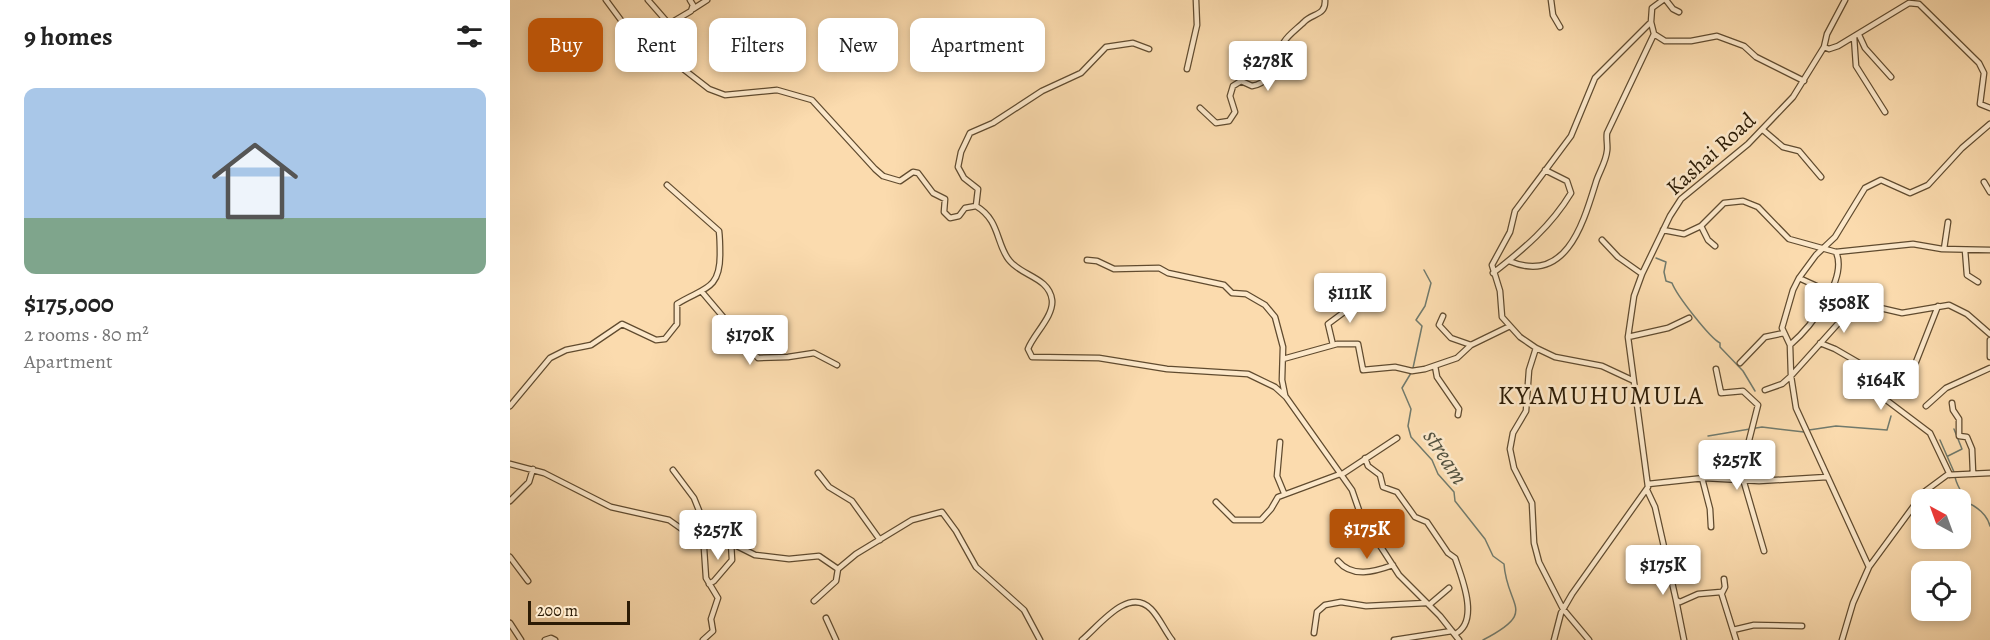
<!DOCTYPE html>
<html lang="en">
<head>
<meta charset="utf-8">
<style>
	body { margin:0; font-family:Alegreya,serif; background:#f2f2f2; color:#222; height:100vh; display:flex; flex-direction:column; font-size:22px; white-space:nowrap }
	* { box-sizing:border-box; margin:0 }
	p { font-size:20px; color:#767676 }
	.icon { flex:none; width:33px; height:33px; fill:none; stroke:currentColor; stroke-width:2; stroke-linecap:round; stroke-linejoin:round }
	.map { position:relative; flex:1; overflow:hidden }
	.sheet { display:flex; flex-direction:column; background:#fff; width:510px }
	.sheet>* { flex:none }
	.guide { position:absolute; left:18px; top:18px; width:570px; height:54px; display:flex; gap:12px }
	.needle { width:39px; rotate:319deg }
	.tools { position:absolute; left:1401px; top:489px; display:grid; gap:12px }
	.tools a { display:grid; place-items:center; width:60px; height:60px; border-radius:12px; background:#fff; box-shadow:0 3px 9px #0003; font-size:30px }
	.scale { position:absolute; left:18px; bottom:15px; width:102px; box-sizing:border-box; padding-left:6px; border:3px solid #2c1b05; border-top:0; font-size:16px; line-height:21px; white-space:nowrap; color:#2c1b05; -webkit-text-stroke:4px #fce8ca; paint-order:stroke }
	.price { position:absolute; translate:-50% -51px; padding:0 14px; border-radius:6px; background:#fff; color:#222; font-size:20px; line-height:39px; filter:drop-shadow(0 2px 3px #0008) }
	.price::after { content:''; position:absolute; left:50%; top:36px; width:18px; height:14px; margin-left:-9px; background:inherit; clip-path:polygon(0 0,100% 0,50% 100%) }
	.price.selected { background:#b45309; color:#fff }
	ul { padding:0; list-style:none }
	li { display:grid; align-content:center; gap:12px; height:318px; padding:0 24px }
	li span { display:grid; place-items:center; height:186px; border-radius:12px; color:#555 }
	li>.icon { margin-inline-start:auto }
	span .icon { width:108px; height:108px; fill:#fffc; stroke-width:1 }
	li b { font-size:26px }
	h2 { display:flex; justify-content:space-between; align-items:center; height:72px; padding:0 24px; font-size:26px }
	.chip { padding:0 21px; border-radius:12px; background:#fff; box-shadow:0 3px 9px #0003; font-size:21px; line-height:54px }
	.chip.selected { background:#b45309; color:#fff }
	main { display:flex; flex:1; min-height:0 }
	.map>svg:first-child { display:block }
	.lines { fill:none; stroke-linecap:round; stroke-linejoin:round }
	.stream { stroke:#717a6c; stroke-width:1.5 }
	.minor-casing { stroke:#604b2f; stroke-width:7 }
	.minor { stroke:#fce8ca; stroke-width:4.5 }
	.labels { text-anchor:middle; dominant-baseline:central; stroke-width:5; stroke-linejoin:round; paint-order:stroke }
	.street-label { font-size:22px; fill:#2c1b05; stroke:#fce8ca }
	.water-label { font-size:24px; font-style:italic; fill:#545341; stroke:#fce8ca }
	.quarter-label { font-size:26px; letter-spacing:1.5px; fill:#2c1b05; stroke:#fce8ca }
</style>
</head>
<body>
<main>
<section class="sheet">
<h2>9 homes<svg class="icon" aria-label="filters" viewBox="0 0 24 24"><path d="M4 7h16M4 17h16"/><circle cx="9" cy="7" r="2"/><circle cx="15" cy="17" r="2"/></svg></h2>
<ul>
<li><span style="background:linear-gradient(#a9c7e8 70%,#7fa58c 0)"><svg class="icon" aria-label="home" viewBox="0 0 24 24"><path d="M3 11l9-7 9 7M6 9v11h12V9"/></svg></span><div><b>$175,000</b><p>2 rooms · 80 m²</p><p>Apartment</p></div></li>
</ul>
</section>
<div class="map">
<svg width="1480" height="640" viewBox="0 0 1480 640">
	<rect width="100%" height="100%" fill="#fbdbae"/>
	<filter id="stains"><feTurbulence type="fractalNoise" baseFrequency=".00333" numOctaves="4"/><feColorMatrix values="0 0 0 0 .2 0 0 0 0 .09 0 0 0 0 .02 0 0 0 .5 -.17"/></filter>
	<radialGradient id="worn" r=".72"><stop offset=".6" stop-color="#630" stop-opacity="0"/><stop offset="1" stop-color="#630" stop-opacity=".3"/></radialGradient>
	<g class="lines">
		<path class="stream" d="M 1146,258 L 1156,262 L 1154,272 L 1156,281 L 1162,283 C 1167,296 1200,338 1210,343 L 1210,347 L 1233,371 L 1245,391
			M 903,368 L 912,326 L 906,320 L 915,306 L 921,283 L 914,270
			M 901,373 L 892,388 L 901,409 L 898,426 L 901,437 L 922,460 L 928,474 L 944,492 L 945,501 L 975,539 L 983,556 L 994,564 C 997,608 1029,611 973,640
			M 1299,430 L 1326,426 L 1377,430 L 1381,416
			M 1198,436 L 1252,427 L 1294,432
			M 1430,440 L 1444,472
			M 1438,456 L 1452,449 L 1444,429
			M 1445,476 C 1446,486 1453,491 1454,501 C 1466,506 1477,514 1480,526"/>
		<defs>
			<path id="minor" d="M 96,0 L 116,27 L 154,63 L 172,68 L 199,89 L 215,95 L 267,90 L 302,100 L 365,169 L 373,176 L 390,181 L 403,172 L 408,173 L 423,193 L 435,199 L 434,212 L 440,218 L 449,216 L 455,208 L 466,206 C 490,220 486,244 499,260 C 511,276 539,277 542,300 C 544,316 523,335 518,349 L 522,357 L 589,358 L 657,369 L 738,374 L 765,387 L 776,397 L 842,490 L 851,516 L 889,575 L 930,616 L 949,640
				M 138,0 L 159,24 L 181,11 L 183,5 L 180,0
				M 1041,0 L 1043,15 L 1050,27
				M 1156,0 L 1163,9 L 1169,12
				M 183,9 L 197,0
				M 1141,22 L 1144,34 L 1155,41 L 1181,41 L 1207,36 L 1234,46 L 1246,57 L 1294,81
				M 1349,35 L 1355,48 L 1381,77
				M 1344,37 L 1346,66 L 1375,112
				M 1314,47 L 1319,49 L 1328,46 L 1399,3 L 1409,4 L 1469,63 L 1474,73 L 1470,104 L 1480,108
				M 677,69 L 687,25 L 686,0
				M 690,108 L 706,123 L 719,121 L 725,112 L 720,96 L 723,86 L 731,81 L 742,86 C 765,82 763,58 774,42 C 778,35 788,28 794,22 C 802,13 816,16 815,0
				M 1253,130 L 1273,147 L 1289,151 L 1311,177
				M 1474,182 L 1480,192
				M 466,206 L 468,189 L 454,178 L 448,167 L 451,152 L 460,133 L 483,123 L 532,91 L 571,73 L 596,47 L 623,43 L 639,49
				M 1191,226 L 1198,240 L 1205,246
				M 1153,230 L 1174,234 L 1191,226 L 1214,203 L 1233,201 L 1248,207 L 1279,239 L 1326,252 L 1403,244 L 1432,249 L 1480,250
				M 1092,240 L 1108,257 L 1132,274
				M 1434,249 L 1438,222
				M 1455,250 L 1457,275 L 1468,282
				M 577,260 L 587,261 L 604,269 L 649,268 L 658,273 L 714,285 L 722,293 L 736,294 L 755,305 L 765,317 L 773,347 L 772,380 L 775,395
				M 999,261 C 1056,285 1073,224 1086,182 C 1089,172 1096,162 1097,151 C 1098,146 1096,139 1097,133 L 1144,34
				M 983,273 C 1014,249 1041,226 1061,193 L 1057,181 L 1035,170
				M 1289,278 L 1313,289 L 1315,300
				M 192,292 L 248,358 L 278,357 L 304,353 L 327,365
				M 933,316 L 929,325 L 941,338 L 961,345
				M 1118,337 L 1158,328 L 1179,318
				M 1480,340 L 1480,357
				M 1310,343 L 1325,349 L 1363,371 L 1371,396 L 1420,433 L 1440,475
				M 823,345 L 818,324 L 853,298
				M 1280,345 C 1301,327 1338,279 1326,252
				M 1026,348 L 1019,370 L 1016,411 L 1003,433 L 1000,449 L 1004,468 L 1022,503 L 1024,543 L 1029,562 L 1053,609 L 1079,640
				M 773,359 L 827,344 L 848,344 L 853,370 L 885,367 L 902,371 L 915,369 L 947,358 L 961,345 L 998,327
				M 1230,363 L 1255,337 L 1274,333
				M 925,366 L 927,377 L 949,409 L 948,415
				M 1404,367 L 1428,306
				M 1206,369 L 1211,393 L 1233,391 L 1248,405 L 1231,472 L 1254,551
				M 1122,380 L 1092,366 L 1045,357 L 1026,348 L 1010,337 L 992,317 L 990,291 L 982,265 L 1000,232 L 1005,211 L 1061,136 L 1085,78 L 1141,22 L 1142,8 L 1153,0
				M 1255,390 L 1272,384 L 1281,376 L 1342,308 L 1366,307 L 1392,313 L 1439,305 L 1457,314 L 1480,334
				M 1442,403 L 1443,410 L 1449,419 L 1449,436 L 1457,437 L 1462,449 L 1463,473
				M 0,406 L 40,358 L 56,350 L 81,345 L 112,324 L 146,340 L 155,339 L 167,324 L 167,304 C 192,288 210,291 210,255 C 210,247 210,239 209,231 L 157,185
				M 1416,406 L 1436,388 L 1480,368
				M 770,442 L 767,476 L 774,493
				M 855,458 L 858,466 L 870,475 L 873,487 L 887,492 L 905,517 L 917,522 L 938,553 L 945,558 C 952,578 970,622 945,634
				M 0,464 L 34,473 L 101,507 L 159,520 L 183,537 L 209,537 L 245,555 L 279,559 L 309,556 L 328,569 L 346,554 L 402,520 L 432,512 L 446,531 L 466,567 L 514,610 L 530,640
				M 163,470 L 184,498 L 192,518 L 196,578 L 208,598 L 201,619 L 203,631 L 193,640
				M 308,473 L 319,487 L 342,501 L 370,540
				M 831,475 L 887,438
				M 1192,478 L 1200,509 L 1201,527
				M 1138,484 L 1194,478 L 1249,481 L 1317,477
				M 1137,490 L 1145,507 L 1166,600 L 1170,602 L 1188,594 L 1211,592 L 1226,640
				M 0,501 L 19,482 L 23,469
				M 706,502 L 724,520 L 751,520 L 761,509 L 768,497 L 830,474
				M 0,557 L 18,581
				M 828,561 C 842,578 864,572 883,565
				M 1359,567 L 1286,408 L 1281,376 L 1280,345 L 1272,328 L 1283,290 L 1289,278 L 1306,255 L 1325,237 L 1355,188 L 1371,180 L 1400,193 L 1418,185 L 1452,148 L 1480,124
				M 199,584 L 204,581 L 222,560 L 221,543
				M 1212,593 L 1215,587 L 1214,579
				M 1166,600 L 1174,640
				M 304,601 L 326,581 L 328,569
				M 919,605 L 939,588
				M 316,618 L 326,640
				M 0,623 L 11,640
				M 1223,630 L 1244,625 L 1292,626
				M 804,633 L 807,612 L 815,605 L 831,602 L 856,606 L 916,603
				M 35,640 L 41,638 L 45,640
				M 572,640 C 589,626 618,586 641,609 C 649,617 655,631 662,640
				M 884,640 L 942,631
				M 1044,640 L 1051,613 L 1062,594 L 1138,487 L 1118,337 L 1124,296 L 1132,274 L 1160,216 L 1171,199 L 1238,144 L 1283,97 L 1314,47 L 1317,34 L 1335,0
				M 1332,640 L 1343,603 L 1359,567 L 1414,492 L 1437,475 L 1480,473"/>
		</defs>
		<use href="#minor" class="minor-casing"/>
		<use href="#minor" class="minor"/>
	</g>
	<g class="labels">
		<g class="street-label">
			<text transform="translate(1201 154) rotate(-42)">Kashai Road</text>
		</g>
		<g class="water-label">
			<text transform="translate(936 457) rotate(57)">stream</text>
		</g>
		<g class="quarter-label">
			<text x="1091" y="395">KYAMUHUMULA</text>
		</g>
	</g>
	<rect width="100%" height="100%" filter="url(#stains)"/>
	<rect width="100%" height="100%" fill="url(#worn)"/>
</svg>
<div class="tools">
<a><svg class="needle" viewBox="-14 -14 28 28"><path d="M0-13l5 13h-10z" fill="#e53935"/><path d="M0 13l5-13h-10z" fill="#767676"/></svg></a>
<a><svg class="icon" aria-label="locate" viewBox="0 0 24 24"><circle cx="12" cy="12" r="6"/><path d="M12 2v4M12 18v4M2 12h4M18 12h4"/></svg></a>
</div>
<div class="scale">200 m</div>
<b class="price" style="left:758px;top:92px">$278K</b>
<b class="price" style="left:840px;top:324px">$111K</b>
<b class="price" style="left:1334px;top:334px">$508K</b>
<b class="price" style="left:240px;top:366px">$170K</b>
<b class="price" style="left:1371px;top:411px">$164K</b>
<b class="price" style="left:1227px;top:491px">$257K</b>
<b class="price selected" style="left:857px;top:560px">$175K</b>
<b class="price" style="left:208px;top:561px">$257K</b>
<b class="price" style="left:1153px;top:596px">$175K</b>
<div class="guide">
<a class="chip selected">Buy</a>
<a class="chip">Rent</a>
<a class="chip">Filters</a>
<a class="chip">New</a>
<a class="chip">Apartment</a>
</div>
</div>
</main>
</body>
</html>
